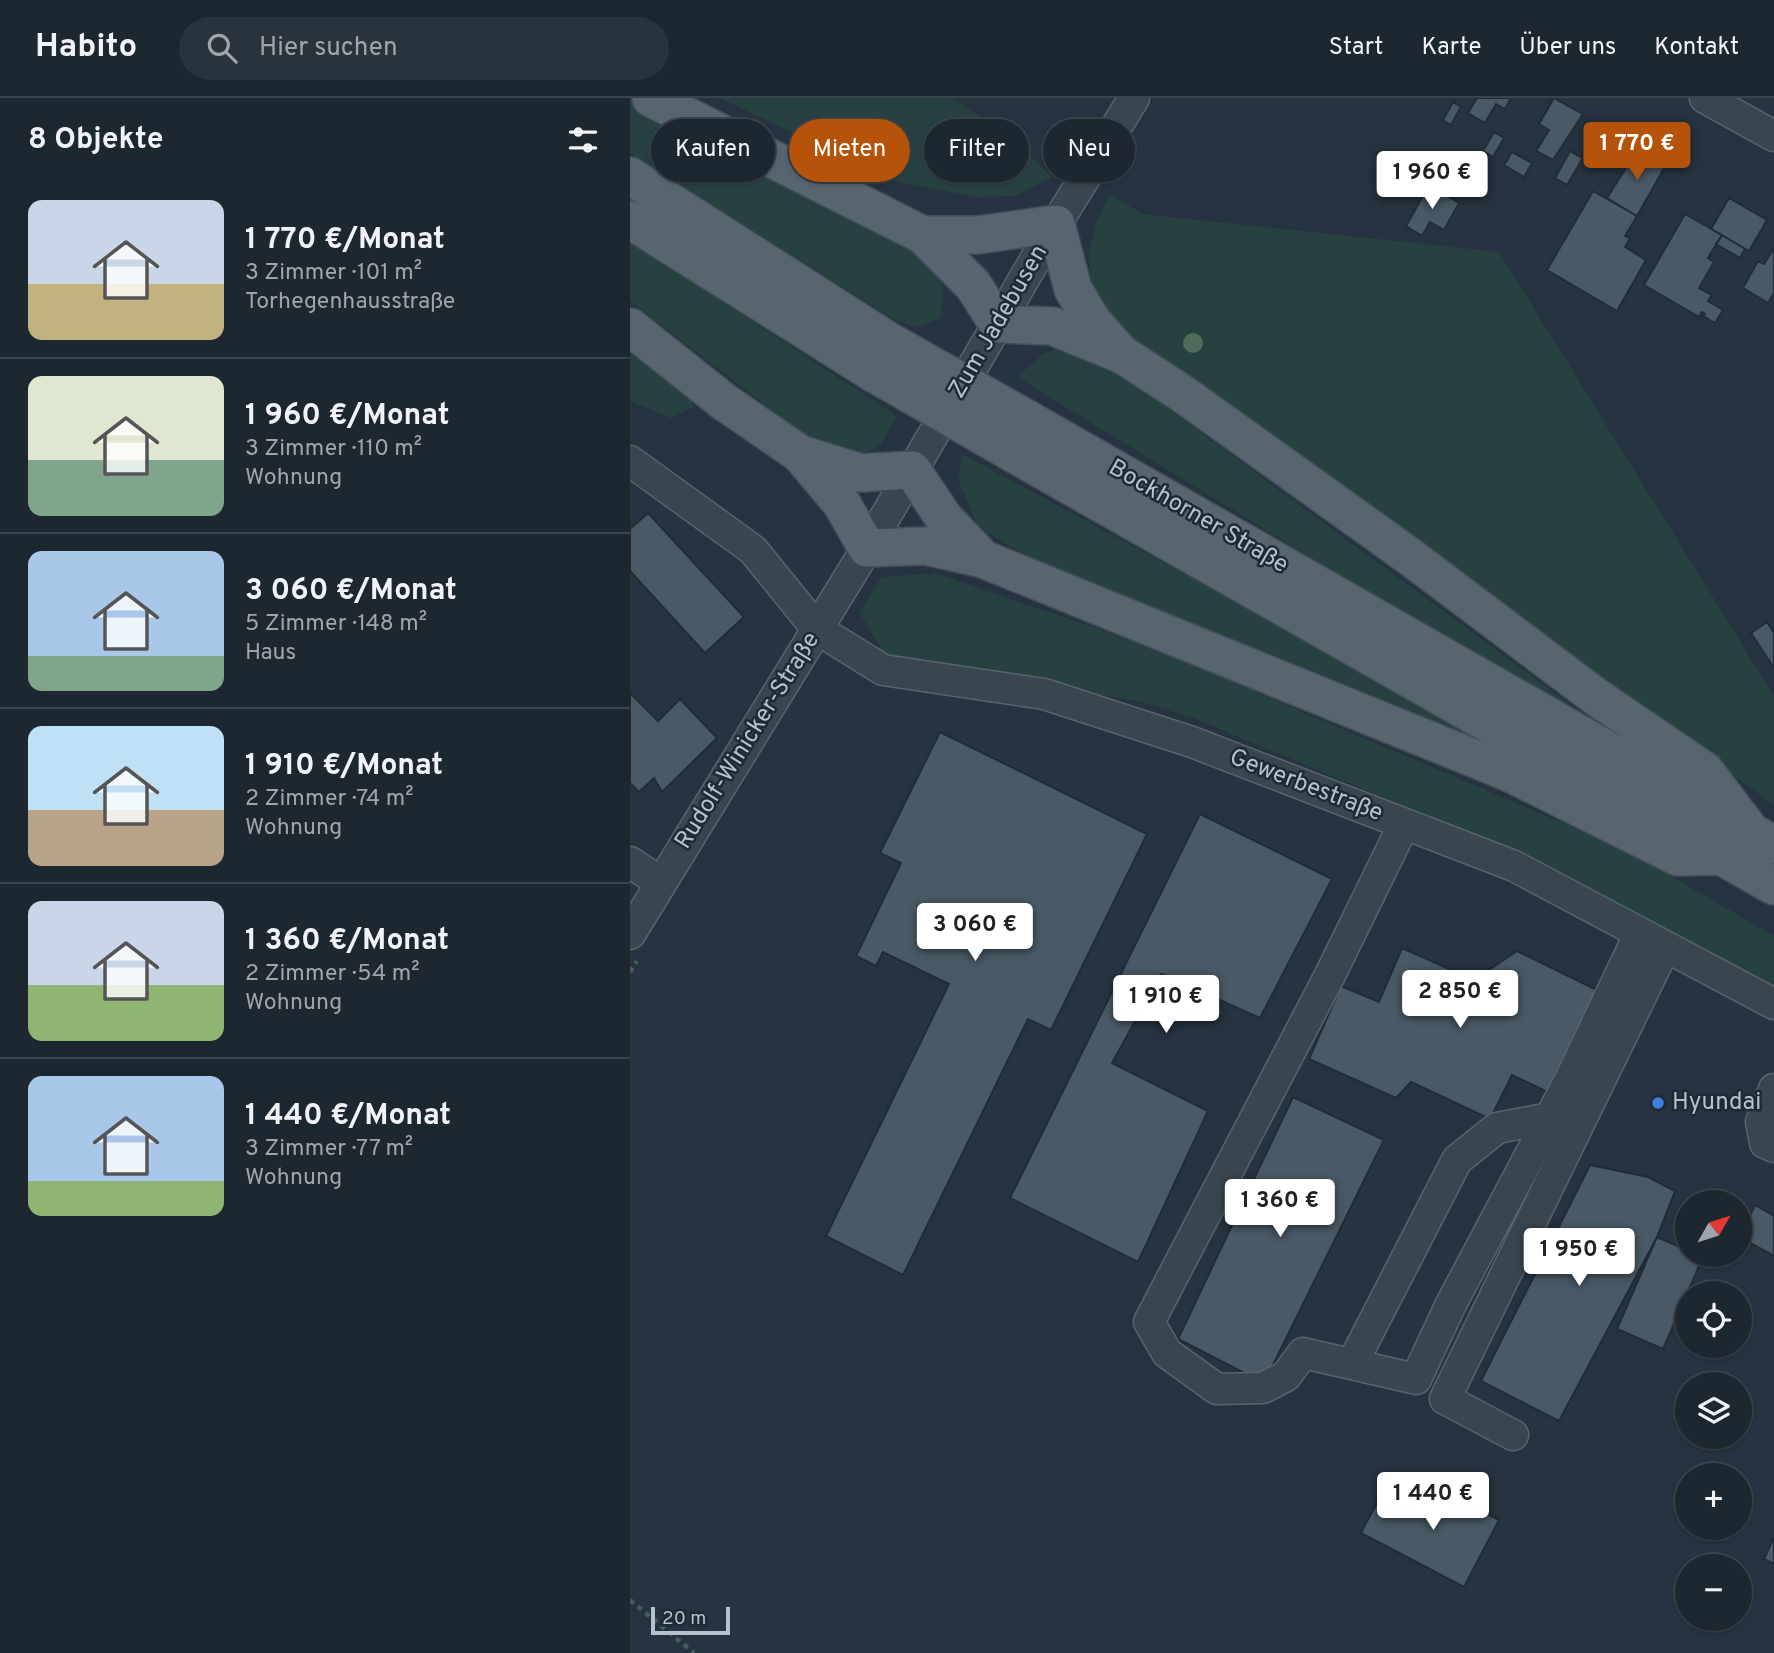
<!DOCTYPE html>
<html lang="de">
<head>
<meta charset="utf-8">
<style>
	body { margin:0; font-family:Overpass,sans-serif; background:#29333c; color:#f1f3f6; height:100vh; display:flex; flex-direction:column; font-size:26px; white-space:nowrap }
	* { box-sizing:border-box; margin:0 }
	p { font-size:23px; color:#a0a5ab }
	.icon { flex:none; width:38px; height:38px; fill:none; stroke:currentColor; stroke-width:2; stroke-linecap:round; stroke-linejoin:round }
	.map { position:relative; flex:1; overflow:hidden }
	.side { display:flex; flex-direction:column; background:#1c2730; width:630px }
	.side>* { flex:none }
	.hud { position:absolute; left:21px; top:21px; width:665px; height:63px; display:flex; gap:14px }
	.needle { width:46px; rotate:51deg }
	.tools { position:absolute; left:1045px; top:1092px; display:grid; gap:14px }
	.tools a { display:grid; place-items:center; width:77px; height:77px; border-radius:50%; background:#1c2730; box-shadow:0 2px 5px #0004,0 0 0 2px #3a444c; font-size:35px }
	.scale { position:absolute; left:21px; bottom:18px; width:79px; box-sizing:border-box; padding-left:7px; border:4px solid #b5c1cb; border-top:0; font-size:19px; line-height:24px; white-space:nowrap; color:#b5c1cb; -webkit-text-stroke:5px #1e2b35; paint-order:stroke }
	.price { position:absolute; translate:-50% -60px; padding:0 16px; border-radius:7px; background:#fff; color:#222; font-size:23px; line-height:46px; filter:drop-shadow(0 2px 4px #0008) }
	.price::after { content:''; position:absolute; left:50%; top:42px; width:21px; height:16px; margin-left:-10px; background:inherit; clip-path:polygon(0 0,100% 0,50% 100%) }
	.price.current { background:#b45309; color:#fff }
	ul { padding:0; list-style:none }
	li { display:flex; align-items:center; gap:21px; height:175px; padding:0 28px }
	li+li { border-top:2px solid #3a444c }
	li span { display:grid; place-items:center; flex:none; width:196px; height:140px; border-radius:14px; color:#555 }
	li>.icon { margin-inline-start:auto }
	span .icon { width:84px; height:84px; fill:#fffc; stroke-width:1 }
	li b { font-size:30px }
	h2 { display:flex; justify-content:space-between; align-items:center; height:84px; padding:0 28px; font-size:30px }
	.chip { padding:0 24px; border-radius:32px; background:#1c2730; box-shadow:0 2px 5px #0004,0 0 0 2px #3a444c; font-size:24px; line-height:63px }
	.chip.current { background:#b45309; color:#fff }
	header { display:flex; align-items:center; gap:42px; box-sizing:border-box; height:98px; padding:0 35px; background:#1c2730; border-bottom:2px solid #3a444c }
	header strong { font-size:33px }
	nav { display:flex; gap:38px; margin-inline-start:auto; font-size:24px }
	.search { width:490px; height:63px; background:#29333c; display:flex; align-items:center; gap:18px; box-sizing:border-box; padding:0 24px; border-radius:38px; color:#a0a5ab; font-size:26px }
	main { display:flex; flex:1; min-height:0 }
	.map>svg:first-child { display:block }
	.green { fill:#274141 }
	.building { fill:#495a66; stroke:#202d37; stroke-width:2 }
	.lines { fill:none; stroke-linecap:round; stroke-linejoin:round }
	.minor-casing { stroke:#57646e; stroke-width:33 }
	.major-casing { stroke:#424f59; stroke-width:40 }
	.path { stroke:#455d5d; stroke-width:4.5; stroke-dasharray:5 5; stroke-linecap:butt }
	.minor { stroke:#394650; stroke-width:30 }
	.major { stroke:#576570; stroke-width:37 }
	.major-bridge-casing { stroke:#424f59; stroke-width:40; stroke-linecap:butt }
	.major-bridge { stroke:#576570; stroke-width:37 }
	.tree { fill:#4c6d5a }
	.shop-dot { fill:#3f7fe0; stroke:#1e2b35; stroke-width:2.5 }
	.labels { text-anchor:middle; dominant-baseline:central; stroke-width:5; stroke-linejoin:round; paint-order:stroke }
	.street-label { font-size:24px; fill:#b5c1cb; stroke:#1e2b35 }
	.poi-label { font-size:24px; fill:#b5c1cb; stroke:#1e2b35; text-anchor:start }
</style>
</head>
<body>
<header>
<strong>Habito</strong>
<div class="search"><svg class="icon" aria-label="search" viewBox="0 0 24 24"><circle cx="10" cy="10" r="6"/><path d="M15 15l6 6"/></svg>Hier suchen</div>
<nav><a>Start</a><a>Karte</a><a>Über uns</a><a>Kontakt</a></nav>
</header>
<main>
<section class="side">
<h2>8 Objekte<svg class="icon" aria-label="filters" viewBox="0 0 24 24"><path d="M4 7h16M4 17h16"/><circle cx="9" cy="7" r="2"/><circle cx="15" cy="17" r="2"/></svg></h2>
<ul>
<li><span style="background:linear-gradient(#c9d6e8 60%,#c2b280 0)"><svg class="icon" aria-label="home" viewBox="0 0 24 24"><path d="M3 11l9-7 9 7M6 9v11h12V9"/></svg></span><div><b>1 770 €/Monat</b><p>3 Zimmer · 101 m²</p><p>Torhegenhausstraße</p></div></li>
<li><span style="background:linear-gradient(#dfe7d0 60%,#7fa58c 0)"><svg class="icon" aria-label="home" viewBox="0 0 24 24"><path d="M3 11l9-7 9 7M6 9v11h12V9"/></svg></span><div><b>1 960 €/Monat</b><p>3 Zimmer · 110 m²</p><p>Wohnung</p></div></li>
<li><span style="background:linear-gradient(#a9c7e8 75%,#7fa58c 0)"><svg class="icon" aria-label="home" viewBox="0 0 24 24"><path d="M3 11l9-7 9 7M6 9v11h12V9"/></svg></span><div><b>3 060 €/Monat</b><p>5 Zimmer · 148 m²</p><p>Haus</p></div></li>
<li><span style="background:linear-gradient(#bfe0f5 60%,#b9a48a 0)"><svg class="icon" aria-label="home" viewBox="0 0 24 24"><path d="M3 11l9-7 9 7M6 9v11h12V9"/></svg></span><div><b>1 910 €/Monat</b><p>2 Zimmer · 74 m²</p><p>Wohnung</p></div></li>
<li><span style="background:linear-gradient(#c9d6e8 60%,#8fb573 0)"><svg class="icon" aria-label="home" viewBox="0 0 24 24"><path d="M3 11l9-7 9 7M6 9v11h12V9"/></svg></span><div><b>1 360 €/Monat</b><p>2 Zimmer · 54 m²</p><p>Wohnung</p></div></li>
<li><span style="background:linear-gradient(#a9c7e8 75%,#8fb573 0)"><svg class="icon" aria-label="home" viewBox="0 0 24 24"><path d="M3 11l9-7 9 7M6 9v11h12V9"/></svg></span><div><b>1 440 €/Monat</b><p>3 Zimmer · 77 m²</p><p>Wohnung</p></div></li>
</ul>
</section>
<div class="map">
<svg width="1144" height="1555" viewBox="0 0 1144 1555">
	<rect width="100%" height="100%" fill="#253440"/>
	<path class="green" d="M 90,0 L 321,0 L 380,37 L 422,79 L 385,98 L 345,99 L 265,83 Z
		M 0,2 L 289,150 L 314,189 L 311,219 L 288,230 L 265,222 L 0,55 Z
		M 480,96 L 512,116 L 869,154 L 1144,598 L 1144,707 L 604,314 L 507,250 L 470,218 L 461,184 L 459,154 L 466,124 Z
		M 0,143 L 267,318 L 251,346 L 231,357 L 181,342 L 0,203 Z
		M 0,245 L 59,291 L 63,309 L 41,320 L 0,303 Z
		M 432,248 L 485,271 L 949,613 L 746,500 L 387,279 L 412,257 Z
		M 332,356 L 684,546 L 862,646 L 860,652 L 453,489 L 349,430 L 328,382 Z
		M 305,475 L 515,547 L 994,751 L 1144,838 L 1144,887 L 930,781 L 747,697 L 566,621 L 513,604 L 257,560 L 229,514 L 252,479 Z"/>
	<path class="building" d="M 847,0 L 881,0 L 875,11 L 866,6 L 855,25 L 838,15 Z
		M 924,0 L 953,16 L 923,62 L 906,53 L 919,32 L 909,26 Z
		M 823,4 L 831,9 L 821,27 L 813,22 Z
		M 864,34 L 874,40 L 863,59 L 853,53 Z
		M 1008,51 L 1036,67 L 1007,118 L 977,100 Z
		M 940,53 L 953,60 L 937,87 L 925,80 Z
		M 882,54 L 902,65 L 894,79 L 874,67 Z
		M 799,87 L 829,105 L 814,132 L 800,124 L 792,138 L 776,128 Z
		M 963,93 L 1007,118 L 995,138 L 1000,140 L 995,149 L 1016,162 L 987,213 L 917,172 Z
		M 1099,100 L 1137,122 L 1119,153 L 1081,131 Z
		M 1055,116 L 1092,137 L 1078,160 L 1084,164 L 1069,190 L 1082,197 L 1078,203 L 1093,212 L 1085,225 L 1073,218 L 1075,216 L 1072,214 L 1069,219 L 1014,187 Z
		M 1092,137 L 1115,151 L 1110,160 L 1086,146 Z
		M 1144,150 L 1144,195 L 1138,205 L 1113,190 L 1128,163 L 1134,166 Z
		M 18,415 L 114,519 L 75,555 L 0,473 L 0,431 Z
		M 1137,524 L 1144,535 L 1144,570 L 1121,535 Z
		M 0,595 L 28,623 L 50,601 L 87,640 L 32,694 L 24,680 L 9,694 L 0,685 Z
		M 310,634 L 517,736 L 421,932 L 398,921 L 273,1177 L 196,1138 L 319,886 L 253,854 L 246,868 L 226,858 L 271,765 L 250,755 Z
		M 570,716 L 702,781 L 630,920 L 531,876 L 482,965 L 578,1013 L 508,1164 L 380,1100 Z
		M 772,850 L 844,882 L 887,853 L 975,896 L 926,998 L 882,977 L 860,1021 L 781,984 L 766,1000 L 679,961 L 711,888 L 749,904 Z
		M 663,999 L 754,1042 L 634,1285 L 548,1241 Z
		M 960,1067 L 1018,1079 L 1045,1093 L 1027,1139 L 929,1323 L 851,1283 Z
		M 1125,1107 L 1144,1118 L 1144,1158 L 1110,1139 Z
		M 1027,1139 L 1057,1152 L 1057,1157 L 1073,1159 L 1033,1251 L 987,1231 Z
		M 798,1385 L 869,1422 L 834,1489 L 731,1435 L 753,1393 L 785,1410 Z
		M 1144,1439 L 1144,1466 L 1134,1461 Z"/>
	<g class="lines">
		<defs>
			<path id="minor" d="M 1075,0 L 1144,38
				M 0,363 L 123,452 L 187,531 L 253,572 L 414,596 L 562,644 L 884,768 L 1144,906
				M 774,726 L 700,877 L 519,1224 L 537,1255 L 587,1291 L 633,1290 L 656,1278 L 673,1255 L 786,1281 L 821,1206 L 941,980 L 1010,835
				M 0,764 L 31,785
				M 0,836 L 237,450 L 426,126 L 504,0
				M 1144,991 L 1131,1024 L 1135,1045 L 1144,1049
				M 722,1266 L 827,1062 L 867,1030 L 920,1020
				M 883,1337 L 815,1301 L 1035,849"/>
			<path id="major" d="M 21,0 L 293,137 L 343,187 L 368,226 L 422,228 L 493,257 L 553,296 L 779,458 L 965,598 L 1075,673 L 1119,731
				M 0,78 L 262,245
				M 0,122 L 245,276
				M 293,137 L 348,137 L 426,126 L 443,191 L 462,223 L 487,251
				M 0,229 L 93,303 L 170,356 L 212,406 L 237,450 L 296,448 L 353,461 L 880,675 L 1048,759 L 1095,758
				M 399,322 L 1144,747
				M 381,354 L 1144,788
				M 170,356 L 231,375 L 282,372 L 314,420 L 353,461"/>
		</defs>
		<use href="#minor" class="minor-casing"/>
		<use href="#major" class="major-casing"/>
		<path class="path" d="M 0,874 L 7,863
			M 0,1502 L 64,1555"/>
		<use href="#minor" class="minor"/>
		<use href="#major" class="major"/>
		<defs>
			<path id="major-bridge" d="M 262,245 L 399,322
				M 245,276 L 381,354"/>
		</defs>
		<use href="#major-bridge" class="major-bridge-casing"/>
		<use href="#major-bridge" class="major-bridge"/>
	</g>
	<circle class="tree" cx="563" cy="245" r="10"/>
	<circle class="shop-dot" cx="1028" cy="1005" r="7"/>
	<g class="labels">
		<g class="street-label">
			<text transform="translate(369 224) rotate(-60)">Zum Jadebusen</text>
			<text transform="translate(568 419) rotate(30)">Bockhorner Straße</text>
			<text transform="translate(118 643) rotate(-58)">Rudolf-Winicker-Straße</text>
			<text transform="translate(676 688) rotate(21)">Gewerbestraße</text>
		</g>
		<g class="poi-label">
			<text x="1042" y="1005">Hyundai</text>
		</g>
	</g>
</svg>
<div class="tools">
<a><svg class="needle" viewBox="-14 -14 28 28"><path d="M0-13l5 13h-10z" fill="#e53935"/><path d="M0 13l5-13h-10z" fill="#a0a5ab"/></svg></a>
<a><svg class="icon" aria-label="locate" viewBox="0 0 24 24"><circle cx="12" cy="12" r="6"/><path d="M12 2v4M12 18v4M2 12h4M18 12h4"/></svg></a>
<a><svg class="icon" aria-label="layers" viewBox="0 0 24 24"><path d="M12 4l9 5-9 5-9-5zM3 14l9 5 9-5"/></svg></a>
<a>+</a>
<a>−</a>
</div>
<div class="scale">20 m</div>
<b class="price current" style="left:1007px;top:84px">1 770 €</b>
<b class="price" style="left:802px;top:113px">1 960 €</b>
<b class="price" style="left:345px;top:865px">3 060 €</b>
<b class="price" style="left:830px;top:932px">2 850 €</b>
<b class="price" style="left:536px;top:937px">1 910 €</b>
<b class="price" style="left:650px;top:1141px">1 360 €</b>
<b class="price" style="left:949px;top:1190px">1 950 €</b>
<b class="price" style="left:803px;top:1434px">1 440 €</b>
<div class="hud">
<a class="chip">Kaufen</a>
<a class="chip current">Mieten</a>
<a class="chip">Filter</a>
<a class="chip">Neu</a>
</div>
</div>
</main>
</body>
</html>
